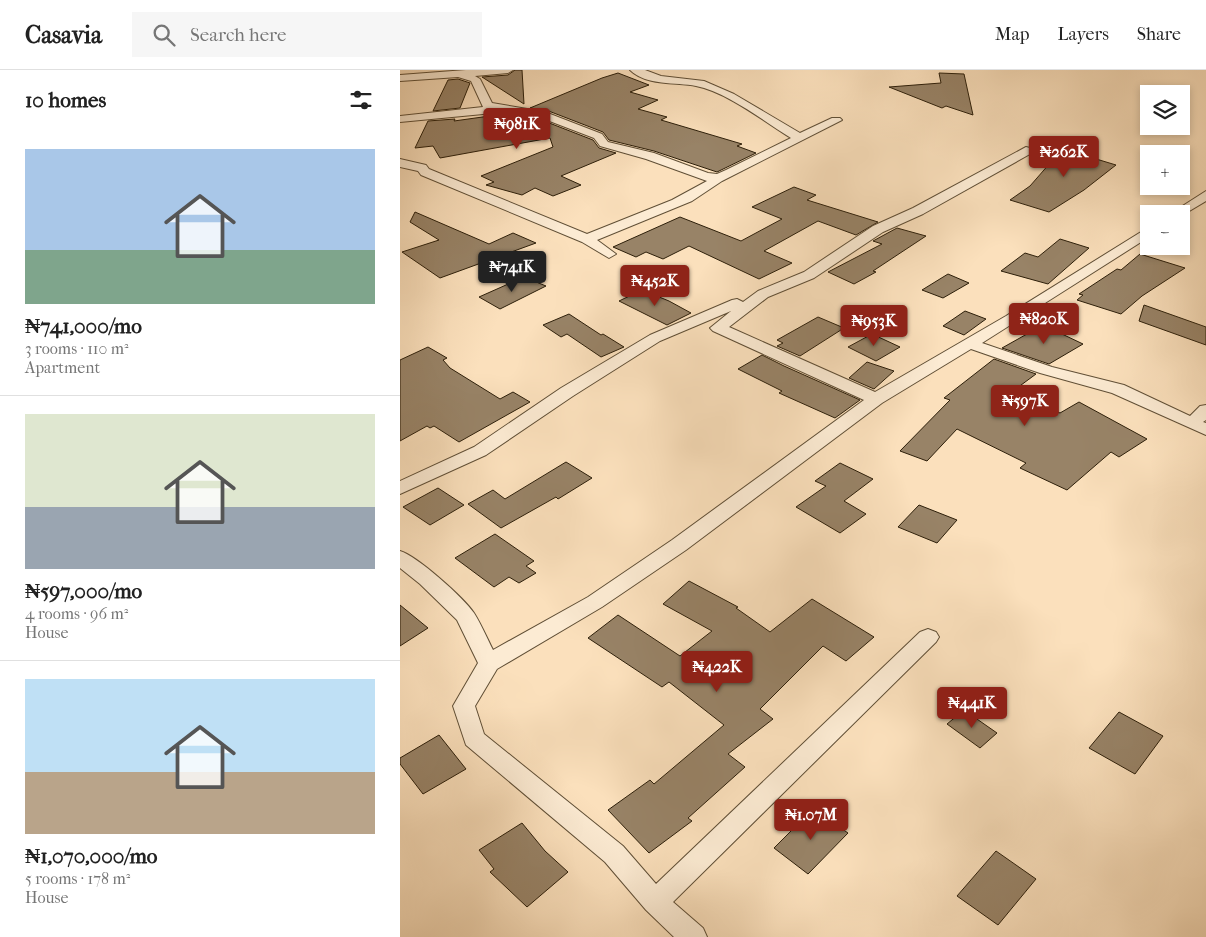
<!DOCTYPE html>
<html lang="en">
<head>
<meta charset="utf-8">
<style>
	body { margin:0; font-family:"IM FELL French Canon",serif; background:#f6f6f6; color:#222; height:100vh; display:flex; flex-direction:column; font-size:19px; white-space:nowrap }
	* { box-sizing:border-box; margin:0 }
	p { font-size:16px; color:#767676 }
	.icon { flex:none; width:28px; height:28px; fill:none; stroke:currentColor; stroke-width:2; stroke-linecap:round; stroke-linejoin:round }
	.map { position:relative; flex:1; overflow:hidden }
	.details { display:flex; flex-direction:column; background:#fff; width:400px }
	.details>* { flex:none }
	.controls { position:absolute; left:740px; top:15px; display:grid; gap:10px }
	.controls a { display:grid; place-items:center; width:50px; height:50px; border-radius:0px; background:#fff; box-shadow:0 2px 8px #0003; font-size:25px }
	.price { position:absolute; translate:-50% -42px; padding:0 11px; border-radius:5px; background:#8f2418; color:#fff; font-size:16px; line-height:32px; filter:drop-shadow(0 1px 2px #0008) }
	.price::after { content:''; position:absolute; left:50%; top:30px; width:15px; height:11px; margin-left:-8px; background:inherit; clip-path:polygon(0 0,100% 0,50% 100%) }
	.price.active { background:#222; color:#fff }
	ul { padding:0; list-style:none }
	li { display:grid; align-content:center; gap:10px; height:265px; padding:0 25px }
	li+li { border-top:1px solid #e0e0e0 }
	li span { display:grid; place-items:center; height:155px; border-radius:0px; color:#555 }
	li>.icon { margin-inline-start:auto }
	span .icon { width:90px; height:90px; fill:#fffc; stroke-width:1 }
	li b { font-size:21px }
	h2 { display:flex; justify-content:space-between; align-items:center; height:60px; padding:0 25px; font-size:21px }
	header { display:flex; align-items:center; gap:30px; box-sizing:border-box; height:70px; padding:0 25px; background:#fff; border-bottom:1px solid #e0e0e0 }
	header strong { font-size:24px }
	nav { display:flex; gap:28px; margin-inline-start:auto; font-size:18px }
	.search { width:350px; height:45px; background:#f6f6f6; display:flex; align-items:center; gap:12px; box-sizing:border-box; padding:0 18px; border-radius:0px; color:#767676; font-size:19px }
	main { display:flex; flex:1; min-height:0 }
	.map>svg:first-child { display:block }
	.building { fill:#988367; stroke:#2d1f0a }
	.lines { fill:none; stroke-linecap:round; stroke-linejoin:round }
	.minor-casing { stroke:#604f36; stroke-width:2 }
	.minor { fill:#fcebd3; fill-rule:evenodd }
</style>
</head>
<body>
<header>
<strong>Casavia</strong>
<div class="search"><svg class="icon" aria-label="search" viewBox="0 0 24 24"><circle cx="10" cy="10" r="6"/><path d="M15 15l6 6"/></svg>Search here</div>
<nav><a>Map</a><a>Layers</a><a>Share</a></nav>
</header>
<main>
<section class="details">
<h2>10 homes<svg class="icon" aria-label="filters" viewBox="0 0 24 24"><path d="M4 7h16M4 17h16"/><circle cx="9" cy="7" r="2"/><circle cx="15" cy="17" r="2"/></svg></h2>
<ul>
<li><span style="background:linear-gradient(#a9c7e8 65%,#7fa58c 0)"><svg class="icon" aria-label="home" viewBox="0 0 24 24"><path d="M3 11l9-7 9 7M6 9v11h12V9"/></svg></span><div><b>₦741,000/mo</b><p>3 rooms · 110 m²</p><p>Apartment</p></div></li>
<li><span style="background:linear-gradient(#dfe7d0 60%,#9aa5b1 0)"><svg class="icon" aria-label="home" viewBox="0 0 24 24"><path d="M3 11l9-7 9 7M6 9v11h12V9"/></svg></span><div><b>₦597,000/mo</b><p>4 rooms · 96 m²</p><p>House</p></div></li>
<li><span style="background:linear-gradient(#bfe0f5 60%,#b9a48a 0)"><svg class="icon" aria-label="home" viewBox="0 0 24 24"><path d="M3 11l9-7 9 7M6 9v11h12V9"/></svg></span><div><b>₦1,070,000/mo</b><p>5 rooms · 178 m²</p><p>House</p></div></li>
</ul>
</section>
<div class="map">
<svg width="806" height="867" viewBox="0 0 806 867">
	<rect width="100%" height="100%" fill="#fbe0bc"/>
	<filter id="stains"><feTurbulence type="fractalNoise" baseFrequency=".004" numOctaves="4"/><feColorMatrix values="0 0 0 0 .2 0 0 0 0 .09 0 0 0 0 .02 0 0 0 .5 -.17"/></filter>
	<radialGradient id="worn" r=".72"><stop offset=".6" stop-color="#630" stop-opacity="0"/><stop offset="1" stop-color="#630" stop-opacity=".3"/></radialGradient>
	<path class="building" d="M 115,0 L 122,0 L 124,34 L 82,7 L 108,5 Z
		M 218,3 L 249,15 L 230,22 L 258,30 L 238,39 L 267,47 L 261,50 L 342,74 L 337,76 L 356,83 L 317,102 L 254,81 L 209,70 L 203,62 L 146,40 L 130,38 L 202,8 Z
		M 539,3 L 564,4 L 573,45 L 546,36 L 542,38 L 489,17 L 541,13 Z
		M 58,9 L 70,13 L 60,38 L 33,41 L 48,10 Z
		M 104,44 L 139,49 L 193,70 L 199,78 L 216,83 L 161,106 L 181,115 L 153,126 L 135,118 L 122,125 L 86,115 L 94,112 L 81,106 L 153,77 L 150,68 L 40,88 L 33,76 L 15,78 L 28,51 L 55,49 L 54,51 Z
		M 671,69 L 694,74 L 683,85 L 716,95 L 684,120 L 649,142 L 610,130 L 630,116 Z
		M 394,117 L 416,125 L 407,130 L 478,152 L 456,165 L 418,151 L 364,181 L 392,193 L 359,209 L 289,176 L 263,189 L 246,182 L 236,187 L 213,177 L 280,147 L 341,171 L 382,149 L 352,137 Z
		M 15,142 L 89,174 L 113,163 L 136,173 L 40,208 L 2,182 L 39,170 L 10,152 Z
		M 497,158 L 526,166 L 473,201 L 476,202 L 454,214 L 428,202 L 482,174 L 473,171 Z
		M 660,169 L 689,178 L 648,214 L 601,201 L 625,183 L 638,187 Z
		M 740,184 L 785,198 L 742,226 L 721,244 L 677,230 L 683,225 L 679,224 L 717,199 L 721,200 Z
		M 548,204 L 569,213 L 543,228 L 522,220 Z
		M 124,207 L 146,216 L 100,239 L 79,227 Z
		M 242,220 L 269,231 L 291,243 L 267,255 L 219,231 Z
		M 744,235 L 806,257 L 806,275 L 739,251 Z
		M 565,241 L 586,249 L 564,265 L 543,256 Z
		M 169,244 L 201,265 L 203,264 L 224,277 L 201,287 L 167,264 L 161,267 L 143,255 Z
		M 418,247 L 444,258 L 400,286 L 377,276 L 383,273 L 377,270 Z
		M 643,255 L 683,274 L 649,294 L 602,278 Z
		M 472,264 L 500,277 L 476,291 L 448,277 Z
		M 28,277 L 47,288 L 43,290 L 50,298 L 100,329 L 113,322 L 130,332 L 59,372 L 34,356 L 30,358 L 27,356 L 0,371 L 0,290 Z
		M 362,285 L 384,296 L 460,330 L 435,348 L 379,323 L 382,321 L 338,299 Z
		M 594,289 L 636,304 L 613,321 L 660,343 L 679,332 L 747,369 L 719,387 L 711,382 L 667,420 L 620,398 L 626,393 L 557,359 L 527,391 L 500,381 L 550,330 L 544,328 Z
		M 467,292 L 494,301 L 474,319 L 449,308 Z
		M 166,392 L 192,408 L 158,429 L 156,427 L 101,458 L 68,434 L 93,420 L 105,429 Z
		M 440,393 L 473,409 L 444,431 L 466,444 L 440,463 L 396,437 L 426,416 L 415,411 Z
		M 38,418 L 64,435 L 30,455 L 3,437 Z
		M 519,435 L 557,450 L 537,473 L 498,457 Z
		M 95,464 L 134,491 L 126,496 L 136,503 L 119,513 L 109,507 L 94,517 L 55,488 Z
		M 289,511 L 338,537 L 336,538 L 370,562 L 412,529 L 474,567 L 446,591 L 423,576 L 360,639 L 373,649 L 328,684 L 345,697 L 288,748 L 292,751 L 249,783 L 208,740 L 250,710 L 254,714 L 324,655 L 269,612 L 262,617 L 188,568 L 218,545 L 280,586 L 312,561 L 263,534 Z
		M 0,535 L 28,558 L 0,576 Z
		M 564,640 L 597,663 L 580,678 L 547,654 Z
		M 719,642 L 763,666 L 735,704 L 689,678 Z
		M 39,665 L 66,699 L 23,724 L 0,694 L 0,688 Z
		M 413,739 L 448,763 L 408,804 L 374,778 Z
		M 122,753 L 145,781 L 168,802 L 127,837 L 90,802 L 94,799 L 79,780 Z
		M 596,781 L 636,809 L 598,855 L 557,826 Z"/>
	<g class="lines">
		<defs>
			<path id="minor" d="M 66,0 L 113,0 L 108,3 L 75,6 L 80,9 L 92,33 L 145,42 L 202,64 L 208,72 L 254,83 L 308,103 L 317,104 L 326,100 L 391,68 C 365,52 327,22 296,16 C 276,12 246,16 230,0 L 245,0 L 261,6 L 304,11 L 334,24 L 400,63 L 432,48 L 440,48 L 442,50 L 322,111 L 292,131 L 197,170 L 216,184 L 209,188 L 182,172 L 21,105 L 18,101 L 0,97 L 0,89 L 26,95 L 29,99 L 187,164 L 272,130 L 307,111 L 246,89 L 200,76 L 194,68 L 139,47 L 104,42 L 0,52 L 0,46 L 83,37 L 71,11 L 58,7 L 0,11 L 0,5 Z
				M 626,77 L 630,78 L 630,84 L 523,144 L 483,162 L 414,208 L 368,227 L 329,257 L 475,322 L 606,246 L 749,157 L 749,167 L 582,273 L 652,297 L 724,315 L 790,346 L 800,336 L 806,335 L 806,350 L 803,352 L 806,353 L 806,365 L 712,323 L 640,303 L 571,279 L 482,333 L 286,480 L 202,537 L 97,599 L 75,636 L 84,664 L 223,776 L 256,814 L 520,562 L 528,559 L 536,562 L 539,567 L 536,572 L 273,832 L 303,858 L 307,867 L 274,867 L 246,840 L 205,792 L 66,675 L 53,636 L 78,593 L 57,550 L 20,514 L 0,498 L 0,481 C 17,486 64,528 74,543 C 81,554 87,568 93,580 L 188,527 L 272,470 L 464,330 L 313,261 L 310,258 L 331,241 L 260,271 L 173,326 L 86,385 L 0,424 L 0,411 L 74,377 L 161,318 L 250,265 L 332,230 L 337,229 L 343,232 L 358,221 L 404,202 L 473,156 L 513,138 Z
				M 806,121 L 806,131 L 781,146 L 781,144 L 770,144 Z"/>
		</defs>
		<use href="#minor" class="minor-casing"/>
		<use href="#minor" class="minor"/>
	</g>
	<rect width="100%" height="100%" filter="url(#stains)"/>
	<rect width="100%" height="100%" fill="url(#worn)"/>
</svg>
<div class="controls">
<a><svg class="icon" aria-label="layers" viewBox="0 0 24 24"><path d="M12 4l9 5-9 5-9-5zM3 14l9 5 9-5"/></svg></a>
<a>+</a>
<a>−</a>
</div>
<b class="price" style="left:117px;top:80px">₦981K</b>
<b class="price" style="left:664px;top:108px">₦262K</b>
<b class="price active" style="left:112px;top:223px">₦741K</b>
<b class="price" style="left:255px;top:237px">₦452K</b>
<b class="price" style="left:644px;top:275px">₦820K</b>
<b class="price" style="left:474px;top:277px">₦953K</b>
<b class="price" style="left:625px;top:357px">₦597K</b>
<b class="price" style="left:317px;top:623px">₦422K</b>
<b class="price" style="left:572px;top:659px">₦441K</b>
<b class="price" style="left:411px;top:771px">₦1.07M</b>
</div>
</main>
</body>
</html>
